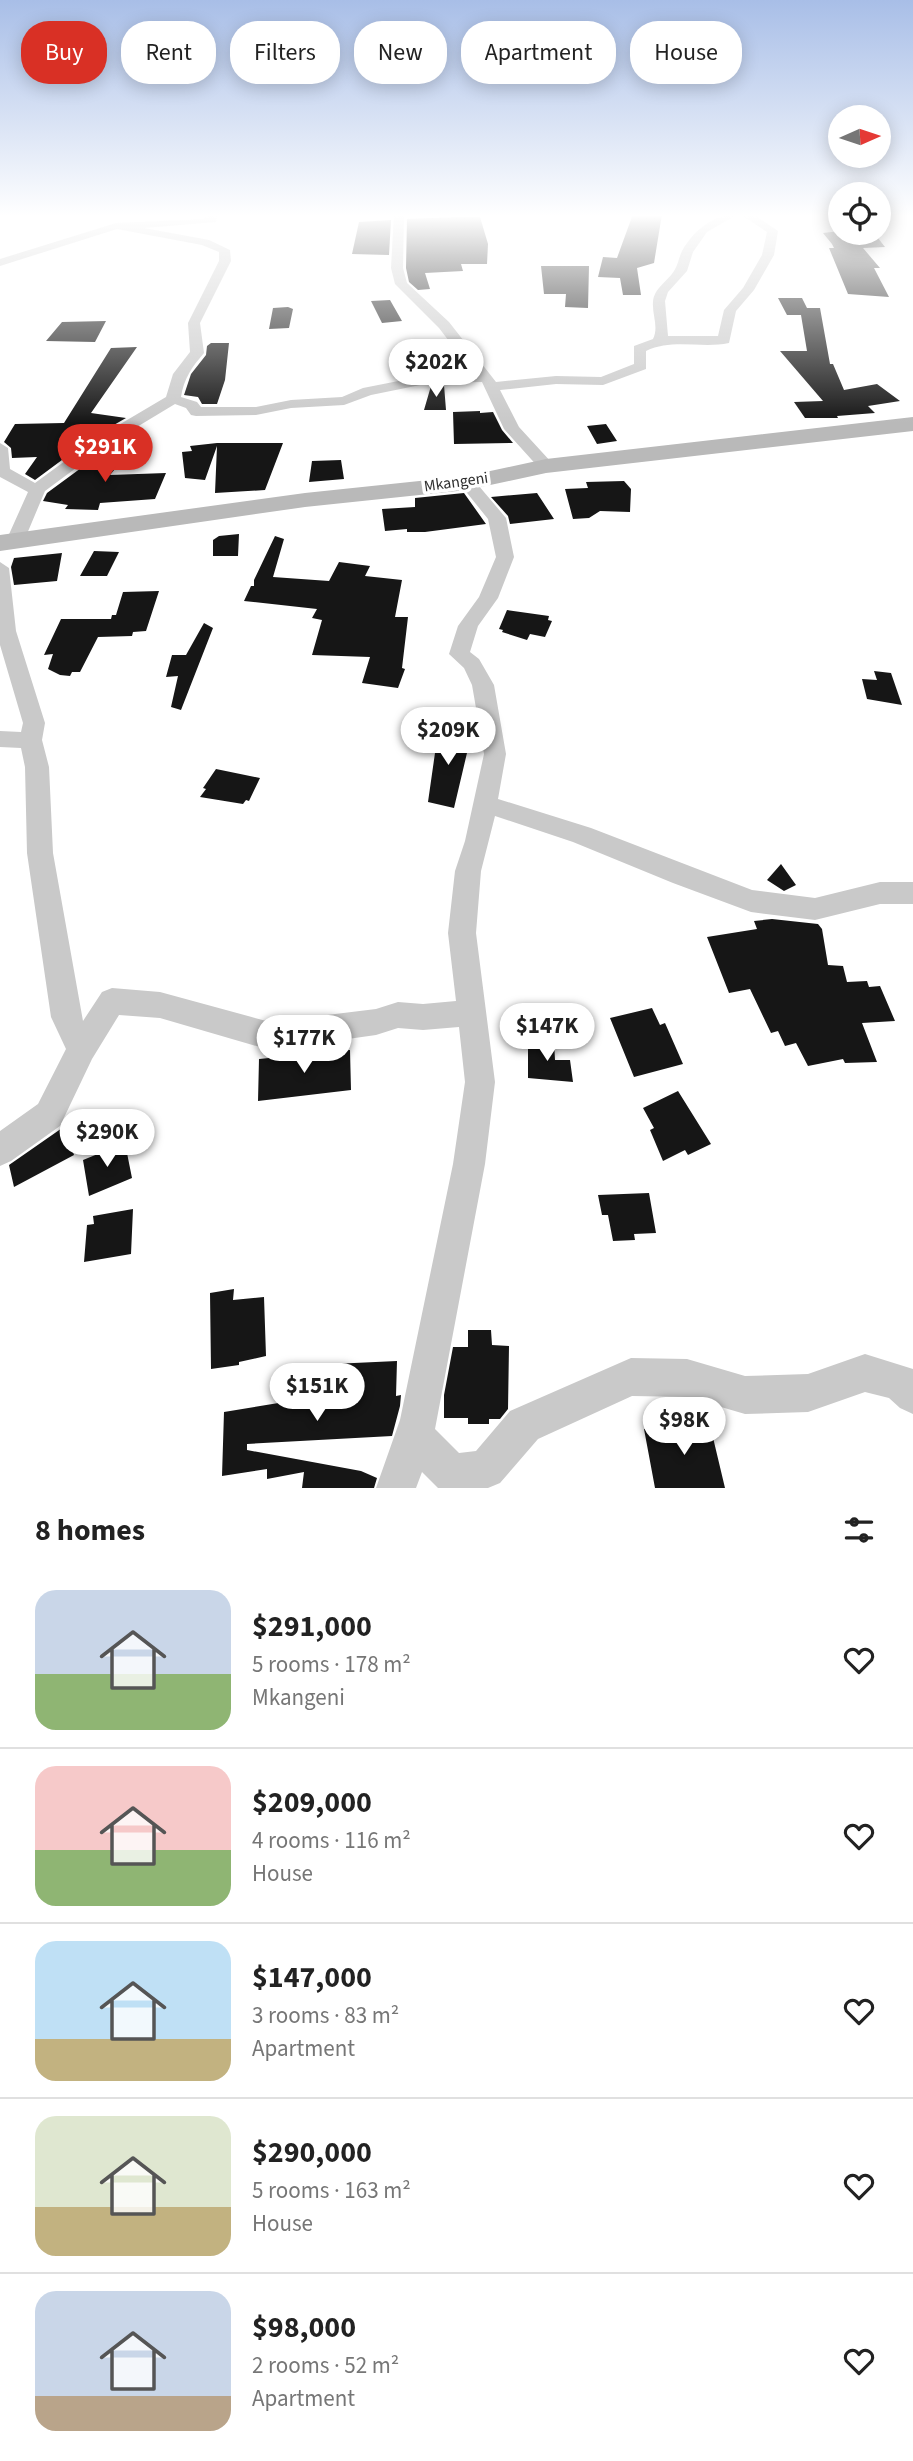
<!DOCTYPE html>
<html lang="en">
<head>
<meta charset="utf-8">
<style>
	body { margin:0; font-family:"Source Sans 3",sans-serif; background:#f6f6f6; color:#222; height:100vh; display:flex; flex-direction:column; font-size:26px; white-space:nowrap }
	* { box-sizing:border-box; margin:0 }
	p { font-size:23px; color:#767676 }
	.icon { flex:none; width:38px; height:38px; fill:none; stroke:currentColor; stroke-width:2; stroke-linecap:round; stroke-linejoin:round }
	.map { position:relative; height:1488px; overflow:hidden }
	.details { display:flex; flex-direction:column; background:#fff; flex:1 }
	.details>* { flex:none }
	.banner { position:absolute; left:21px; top:21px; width:872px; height:63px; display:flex; gap:14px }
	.needle { width:46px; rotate:87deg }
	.controls { position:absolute; left:828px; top:105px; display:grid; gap:14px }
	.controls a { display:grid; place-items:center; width:63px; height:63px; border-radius:50%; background:#fff; box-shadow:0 4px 18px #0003; font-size:35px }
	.price { position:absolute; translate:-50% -60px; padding:0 16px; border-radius:24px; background:#fff; color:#222; font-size:23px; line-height:46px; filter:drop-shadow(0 2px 4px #0008) }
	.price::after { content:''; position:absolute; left:50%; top:42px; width:21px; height:16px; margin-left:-10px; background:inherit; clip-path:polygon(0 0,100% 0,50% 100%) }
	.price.on { background:#d93025; color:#fff }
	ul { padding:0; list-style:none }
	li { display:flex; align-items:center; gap:21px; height:175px; padding:0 35px }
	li+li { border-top:2px solid #e0e0e0 }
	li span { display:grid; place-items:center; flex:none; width:196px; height:140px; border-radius:21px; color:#555 }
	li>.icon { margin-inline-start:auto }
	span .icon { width:84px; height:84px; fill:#fffc; stroke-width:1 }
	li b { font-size:30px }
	h2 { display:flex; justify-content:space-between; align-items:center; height:84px; padding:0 35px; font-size:30px }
	.pill { padding:0 24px; border-radius:28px; background:#fff; box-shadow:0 4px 18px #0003; font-size:24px; line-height:63px }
	.pill.on { background:#d93025; color:#fff }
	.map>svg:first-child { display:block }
	.building { fill:#161616 }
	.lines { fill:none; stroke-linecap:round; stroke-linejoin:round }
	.street { fill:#c9c9c9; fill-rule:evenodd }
	.secondary { fill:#b9b9b9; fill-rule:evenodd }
	.labels { text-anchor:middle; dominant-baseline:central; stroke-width:7; stroke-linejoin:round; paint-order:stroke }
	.far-street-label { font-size:16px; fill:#2f2f2f; stroke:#fff }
</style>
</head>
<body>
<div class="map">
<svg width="913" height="1488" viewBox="0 0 913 1488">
	<rect width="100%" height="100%" fill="#fff"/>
	<path class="building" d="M 633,214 L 662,214 L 654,263 L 637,268 L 641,295 L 623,295 L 620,278 L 598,277 L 603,257 L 617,258 Z
		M 458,217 L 480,217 L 488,244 L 487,264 L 461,264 L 463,271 L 425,273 L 430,289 L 418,290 L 409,282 L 406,268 L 407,219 Z
		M 391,220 L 389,255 L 352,254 L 359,222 Z
		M 840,231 L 874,233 L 885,247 L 863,248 L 880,268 L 874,268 L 889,297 L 848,294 L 829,248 L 834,248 L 832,244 L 823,233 Z
		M 541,266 L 589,266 L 588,308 L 565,307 L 566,294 L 544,294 Z
		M 778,298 L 802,298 L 807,308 L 820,308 L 830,364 L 833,364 L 844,390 L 877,384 L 900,401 L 868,406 L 875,413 L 837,416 L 838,418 L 805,418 L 794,402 L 823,401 L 780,351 L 807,351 L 801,315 L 787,315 Z
		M 390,300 L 402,321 L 382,323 L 371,301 Z
		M 288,307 L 293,309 L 289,328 L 269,329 L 273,308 Z
		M 106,321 L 95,342 L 46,341 L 62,322 Z
		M 211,343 L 229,343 L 225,380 L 217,404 L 202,404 L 198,397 L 184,395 L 191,374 L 206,355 L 207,346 Z
		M 137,347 L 91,413 L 126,418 L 93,437 L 35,480 L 25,474 L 37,457 L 12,458 L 11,448 L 4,442 L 15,424 L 64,423 L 111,348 Z
		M 444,385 L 446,410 L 424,410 L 431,386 Z
		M 480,411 L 480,413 L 493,412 L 502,430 L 513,443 L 454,444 L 453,412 Z
		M 606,424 L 617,441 L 597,444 L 587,426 Z
		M 217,443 L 283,443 L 265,490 L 215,493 L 217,446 L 205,480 L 185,478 L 182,452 L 192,451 L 190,446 Z
		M 111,446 L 133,447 L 110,475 L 166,473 L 155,499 L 100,503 L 98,510 L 65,509 L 68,505 L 43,501 L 47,493 Z
		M 341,460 L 344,479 L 309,482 L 312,461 Z
		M 624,481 L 631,489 L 630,512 L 600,511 L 589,518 L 573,519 L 565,489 L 588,488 L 586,482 Z
		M 464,493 L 486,524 L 425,532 L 407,532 L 407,529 L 385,531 L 382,509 L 415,507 L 415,498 Z
		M 537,493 L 554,519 L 510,524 L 508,516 L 491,497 Z
		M 239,534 L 238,556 L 213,556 L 213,540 L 219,536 Z
		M 275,536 L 284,539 L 273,577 L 329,581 L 339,562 L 370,566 L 365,576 L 402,580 L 395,617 L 408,617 L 402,668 L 405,669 L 398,688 L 362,683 L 370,657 L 312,655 L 322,620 L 312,618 L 317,609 L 244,601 L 251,586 L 254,586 L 254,580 Z
		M 94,551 L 119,552 L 107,576 L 80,576 Z
		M 62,553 L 57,581 L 14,585 L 11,567 L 14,558 Z
		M 159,591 L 146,631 L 133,632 L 132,636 L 98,637 L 80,672 L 72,672 L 70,676 L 60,675 L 48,669 L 53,654 L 44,655 L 61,619 L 111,619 L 112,615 L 116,615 L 123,592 Z
		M 507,610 L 549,616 L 548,620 L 552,621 L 545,637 L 530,634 L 527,640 L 502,632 L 503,630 L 499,629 Z
		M 204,623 L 213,628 L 181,710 L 171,707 L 178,676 L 166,677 L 172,655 L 186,655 Z
		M 874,671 L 891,673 L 902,705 L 867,699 L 862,679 L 877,680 Z
		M 443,728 L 460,730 L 460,733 L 471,736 L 454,808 L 428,802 L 437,739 Z
		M 216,769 L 260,778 L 249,801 L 246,800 L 243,804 L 200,797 L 206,789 L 203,788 Z
		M 781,864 L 796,885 L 784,891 L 767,880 Z
		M 772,919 L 818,924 L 822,929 L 828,965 L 843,966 L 847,982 L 867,981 L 869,987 L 880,986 L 895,1021 L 862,1023 L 877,1062 L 845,1063 L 843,1059 L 808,1066 L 796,1043 L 785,1046 L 778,1031 L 771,1033 L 750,989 L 729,993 L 707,937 L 757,929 L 754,921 Z
		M 652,1008 L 660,1025 L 665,1023 L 683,1064 L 634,1077 L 610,1018 Z
		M 528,1040 L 554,1042 L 555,1060 L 570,1060 L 573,1082 L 528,1078 Z
		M 350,1050 L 351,1090 L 258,1101 L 259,1059 Z
		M 678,1091 L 711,1144 L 688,1155 L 685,1150 L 663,1161 L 650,1130 L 654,1128 L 643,1108 Z
		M 65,1126 L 74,1155 L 14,1187 L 9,1165 Z
		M 125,1143 L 132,1178 L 89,1196 L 83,1160 Z
		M 649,1193 L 656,1233 L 634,1234 L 635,1240 L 613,1241 L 608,1215 L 602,1215 L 598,1195 Z
		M 133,1209 L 131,1254 L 84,1262 L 87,1225 L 94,1224 L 93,1216 Z
		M 234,1289 L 233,1300 L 264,1297 L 266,1356 L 239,1362 L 239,1365 L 211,1369 L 210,1293 Z
		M 468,1330 L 491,1330 L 492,1345 L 509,1346 L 508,1409 L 500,1419 L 489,1419 L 489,1424 L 468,1424 L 468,1418 L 444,1418 L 444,1395 L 453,1347 L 468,1347 Z
		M 397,1361 L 396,1396 L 401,1395 L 400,1406 L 392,1436 L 247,1444 L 247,1450 L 361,1471 L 377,1478 L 374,1488 L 302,1488 L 304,1472 L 267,1479 L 267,1469 L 222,1476 L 224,1412 L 309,1398 L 311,1365 Z
		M 677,1422 L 678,1428 L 710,1425 L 725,1488 L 655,1488 L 644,1429 Z"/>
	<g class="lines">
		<path class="street" d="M 207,214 L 217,214 L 216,222 L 144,228 L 209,240 L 230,250 L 231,261 L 200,323 L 204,353 C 192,367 184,378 181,397 L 197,402 L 201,407 L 256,407 L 291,400 L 342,397 L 363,388 L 429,375 L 474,374 L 439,328 L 395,284 L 391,268 L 394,214 L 404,214 L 403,268 L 407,283 L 449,322 L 496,382 L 556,376 L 601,377 L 634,364 L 634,346 L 653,339 C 659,327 652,315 653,302 C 654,288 667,282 674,271 C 678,265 679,257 682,251 C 694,230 714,214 738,214 L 707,232 L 693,252 L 687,271 L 668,292 L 665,301 L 668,336 L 718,336 L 724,310 L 743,288 L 762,255 L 767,232 L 740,214 L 753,214 L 778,231 L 774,255 L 754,290 L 736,311 L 729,343 C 701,349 673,338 646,351 L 646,369 L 603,385 L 556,384 L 500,390 L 519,427 L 552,463 L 554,466 L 552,469 L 540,469 L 504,429 L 482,382 L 430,383 L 371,395 L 344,405 L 291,408 L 256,415 L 196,416 L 191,415 L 186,408 L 175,404 L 107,445 L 45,491 L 24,541 L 15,546 L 9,545 L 6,541 L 28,492 L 0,477 L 0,443 L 8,448 L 10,469 L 35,483 L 95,439 L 166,397 L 173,374 L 190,352 L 188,323 L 219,261 L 219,252 L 202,245 L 117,229 L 0,266 L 0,259 L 116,223 L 204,219 Z
			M 467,478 L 473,479 L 506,518 L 514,557 L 498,598 L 478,626 L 470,652 L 479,659 L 494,685 L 506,754 L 498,799 L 591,828 L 752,890 L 815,898 L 880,882 L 913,882 L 913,904 L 880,904 L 815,920 L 751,912 L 673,883 L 573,842 L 495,816 L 481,871 L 476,933 L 495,1082 L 485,1164 L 435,1429 L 459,1453 L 476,1451 L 510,1411 L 631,1358 L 687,1359 L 745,1376 L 808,1374 L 865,1354 L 913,1369 L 913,1414 L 900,1408 L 889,1398 L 865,1392 L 808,1412 L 745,1414 L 687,1397 L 632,1396 L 538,1439 L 500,1483 L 488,1488 L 438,1488 L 422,1472 L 416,1488 L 376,1488 L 400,1420 L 453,1164 L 465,1082 L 459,1027 L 423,1030 L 398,1028 L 376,1035 L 270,1050 L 160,1018 L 119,1015 L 92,1059 L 60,1126 L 11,1161 L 0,1166 L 0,1131 L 38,1104 L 66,1049 L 51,1017 L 27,853 L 25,767 L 21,748 L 0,747 L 0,731 L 21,732 L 23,723 L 0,645 L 0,562 L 9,568 L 16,631 L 45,723 L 42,740 L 49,767 L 53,853 L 83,1021 L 102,992 L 112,988 L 160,992 L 270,1022 L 376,1009 L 398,1002 L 423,1004 L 456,1001 L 448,933 L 455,871 L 465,841 L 484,754 L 472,685 L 464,668 L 449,654 L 458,626 L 479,597 L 496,557 L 488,519 L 459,483 Z"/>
		<path class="secondary" d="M 913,417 L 913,431 L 546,473 L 467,490 L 305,507 L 0,551 L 0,535 L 305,493 L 467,476 L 546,459 Z"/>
	</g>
	<linearGradient id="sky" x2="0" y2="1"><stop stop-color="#a8bee7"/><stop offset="0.51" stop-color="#fff"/><stop offset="1" stop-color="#fff" stop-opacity="0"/></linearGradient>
	<rect width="913" height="423" fill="url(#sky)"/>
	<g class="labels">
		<g class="far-street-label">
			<text transform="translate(456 482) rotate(-8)">Mkangeni</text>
		</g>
	</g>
</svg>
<div class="controls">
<a><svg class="needle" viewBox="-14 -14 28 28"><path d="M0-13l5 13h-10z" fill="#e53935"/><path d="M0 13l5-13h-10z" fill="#767676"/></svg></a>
<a><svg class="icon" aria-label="locate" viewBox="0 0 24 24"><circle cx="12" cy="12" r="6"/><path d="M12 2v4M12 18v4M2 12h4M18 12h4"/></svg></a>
</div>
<b class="price" style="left:436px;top:399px">$202K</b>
<b class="price on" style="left:105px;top:484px">$291K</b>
<b class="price" style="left:448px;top:767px">$209K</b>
<b class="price" style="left:547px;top:1063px">$147K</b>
<b class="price" style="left:304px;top:1075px">$177K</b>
<b class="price" style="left:107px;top:1169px">$290K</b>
<b class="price" style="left:317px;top:1423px">$151K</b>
<b class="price" style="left:684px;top:1457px">$98K</b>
<div class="banner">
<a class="pill on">Buy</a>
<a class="pill">Rent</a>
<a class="pill">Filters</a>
<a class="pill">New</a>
<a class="pill">Apartment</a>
<a class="pill">House</a>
</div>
</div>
<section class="details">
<h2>8 homes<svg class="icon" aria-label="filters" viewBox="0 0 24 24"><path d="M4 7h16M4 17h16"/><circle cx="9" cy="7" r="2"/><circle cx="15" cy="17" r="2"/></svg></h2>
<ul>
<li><span style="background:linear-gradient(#c9d6e8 60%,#8fb573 0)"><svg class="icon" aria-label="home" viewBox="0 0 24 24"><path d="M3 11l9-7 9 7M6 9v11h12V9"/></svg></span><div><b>$291,000</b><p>5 rooms · 178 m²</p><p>Mkangeni</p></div><svg class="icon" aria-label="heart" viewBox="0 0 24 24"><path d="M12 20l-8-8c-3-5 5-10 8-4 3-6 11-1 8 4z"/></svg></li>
<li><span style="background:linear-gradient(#f6c9c9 60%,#8fb573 0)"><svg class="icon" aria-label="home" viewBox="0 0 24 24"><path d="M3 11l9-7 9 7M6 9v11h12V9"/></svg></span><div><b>$209,000</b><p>4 rooms · 116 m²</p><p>House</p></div><svg class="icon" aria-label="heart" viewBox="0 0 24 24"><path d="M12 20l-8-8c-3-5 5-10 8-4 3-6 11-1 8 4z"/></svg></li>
<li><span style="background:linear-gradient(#bfe0f5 70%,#c2b280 0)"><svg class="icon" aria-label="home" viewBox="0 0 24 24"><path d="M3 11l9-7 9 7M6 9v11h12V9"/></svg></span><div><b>$147,000</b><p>3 rooms · 83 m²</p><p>Apartment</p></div><svg class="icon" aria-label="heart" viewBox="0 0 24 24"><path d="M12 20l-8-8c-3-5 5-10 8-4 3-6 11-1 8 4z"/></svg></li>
<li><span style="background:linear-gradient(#dfe7d0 65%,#c2b280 0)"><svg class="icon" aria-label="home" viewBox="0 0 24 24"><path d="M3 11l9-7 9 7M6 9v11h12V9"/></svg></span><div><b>$290,000</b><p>5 rooms · 163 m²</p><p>House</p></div><svg class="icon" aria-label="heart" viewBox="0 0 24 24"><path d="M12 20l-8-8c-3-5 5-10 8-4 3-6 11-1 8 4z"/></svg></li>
<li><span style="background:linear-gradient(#c9d6e8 75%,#b9a48a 0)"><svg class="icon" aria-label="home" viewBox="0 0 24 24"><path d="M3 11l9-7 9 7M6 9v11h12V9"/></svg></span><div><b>$98,000</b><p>2 rooms · 52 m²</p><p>Apartment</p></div><svg class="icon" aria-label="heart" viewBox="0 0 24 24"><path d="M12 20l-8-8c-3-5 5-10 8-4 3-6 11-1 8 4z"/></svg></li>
</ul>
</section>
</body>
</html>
